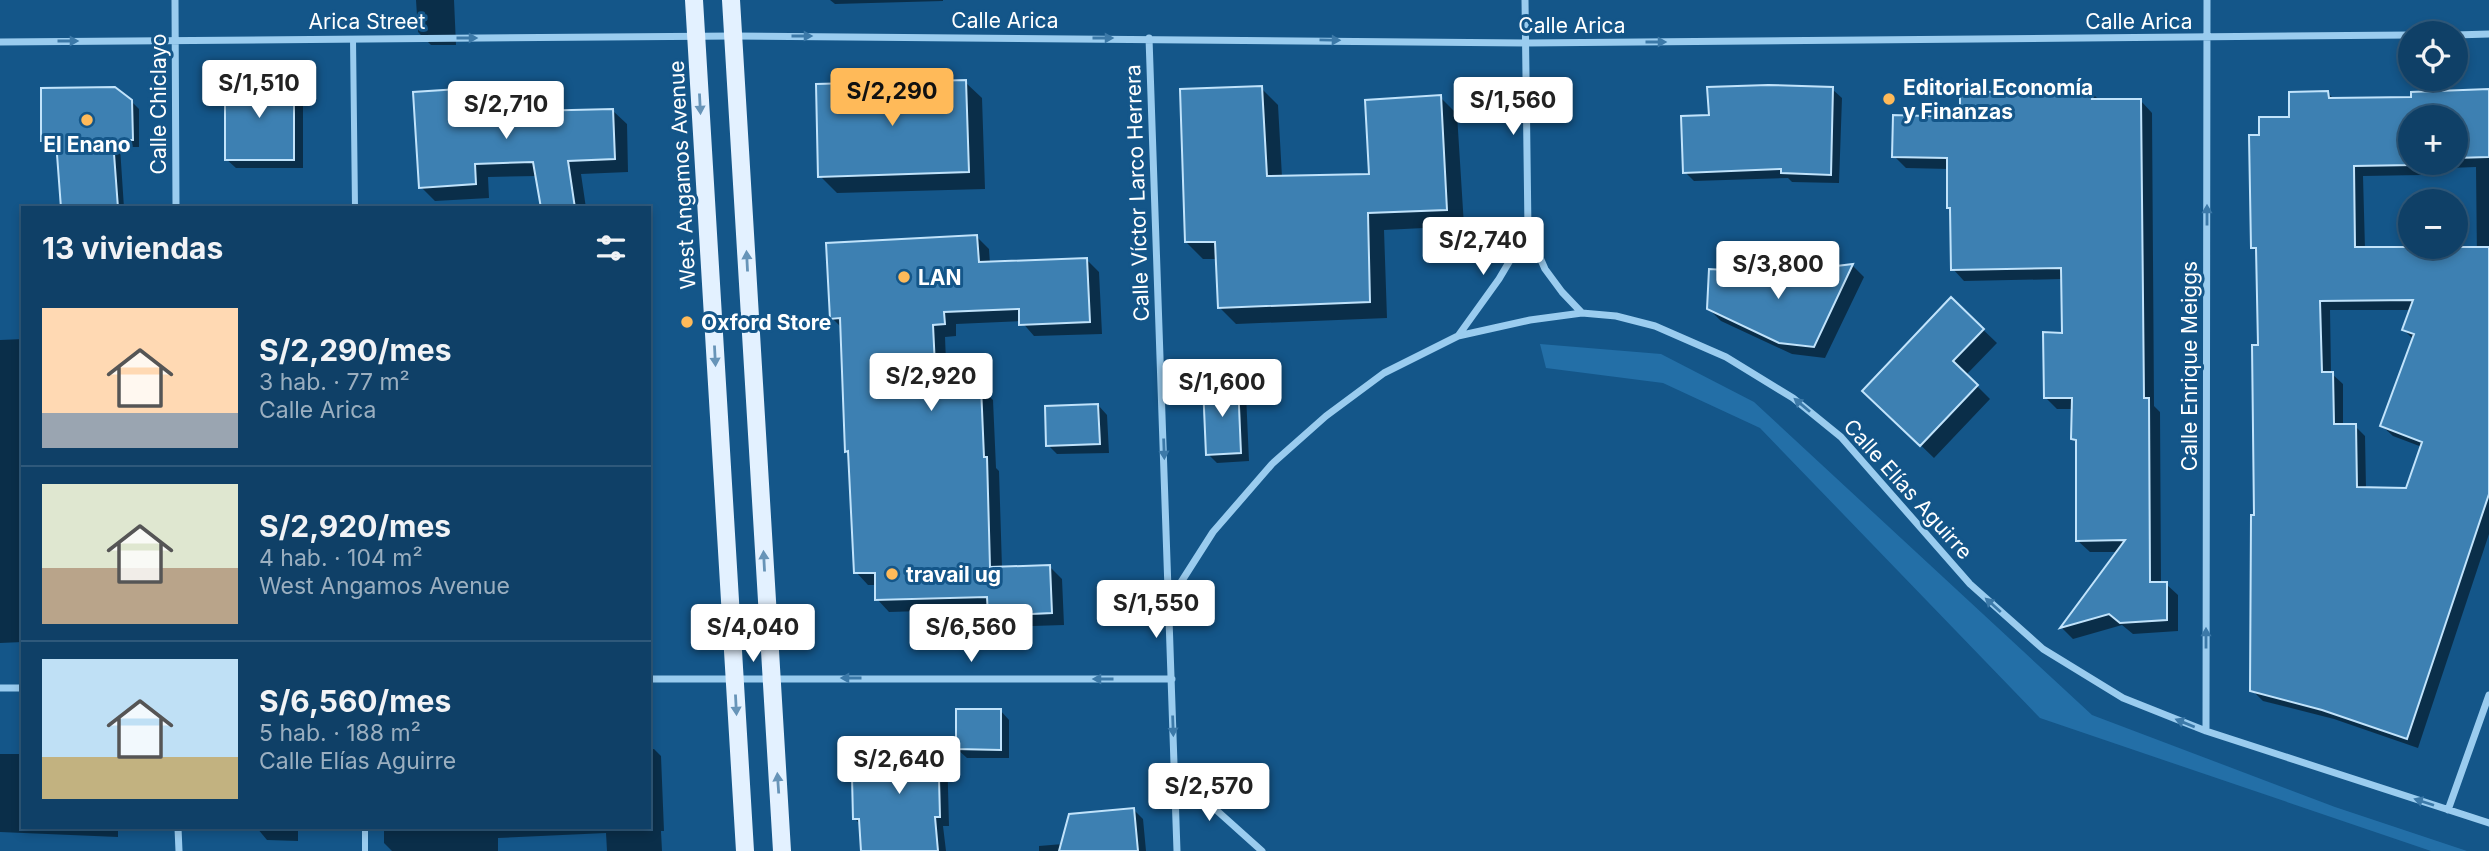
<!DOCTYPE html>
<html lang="es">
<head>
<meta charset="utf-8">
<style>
	body { margin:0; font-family:Inter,sans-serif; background:#18476d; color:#f1f3f6; height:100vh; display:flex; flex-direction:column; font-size:26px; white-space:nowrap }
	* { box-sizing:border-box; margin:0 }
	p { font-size:23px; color:#9bafc0 }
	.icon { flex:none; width:38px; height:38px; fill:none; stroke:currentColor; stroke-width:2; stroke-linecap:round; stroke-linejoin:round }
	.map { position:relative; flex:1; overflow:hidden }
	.drawer { position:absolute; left:21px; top:206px; width:630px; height:623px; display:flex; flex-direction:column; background:#0f4067; border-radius:0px; box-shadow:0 4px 10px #0003,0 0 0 2px #2f597b }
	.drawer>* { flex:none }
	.tools { position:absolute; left:2398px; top:21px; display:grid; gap:14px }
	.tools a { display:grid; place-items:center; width:70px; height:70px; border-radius:50%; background:#0f4067; box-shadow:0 4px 10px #0003,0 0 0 2px #2f597b; font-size:35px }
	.price { position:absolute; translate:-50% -60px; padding:0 16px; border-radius:7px; background:#fff; color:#222; font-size:23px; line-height:46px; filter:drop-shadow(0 2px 4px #0008) }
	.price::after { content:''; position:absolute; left:50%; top:42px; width:21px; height:16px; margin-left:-10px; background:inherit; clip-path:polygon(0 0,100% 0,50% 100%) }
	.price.selected { background:#ffba59; color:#111 }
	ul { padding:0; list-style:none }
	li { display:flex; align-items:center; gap:21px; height:175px; padding:0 21px }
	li+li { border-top:2px solid #2f597b }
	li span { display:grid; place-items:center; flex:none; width:196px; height:140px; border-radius:0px; color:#555 }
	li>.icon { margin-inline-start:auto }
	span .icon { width:84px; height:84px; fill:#fffc; stroke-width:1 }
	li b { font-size:30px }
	h2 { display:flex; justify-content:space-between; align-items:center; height:84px; padding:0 21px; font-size:30px }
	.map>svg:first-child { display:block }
	.green { fill:#236fa7 }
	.shadow { fill:#0007; fill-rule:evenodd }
	.building { fill:#3d80b2; stroke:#c1e3fb; stroke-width:2; fill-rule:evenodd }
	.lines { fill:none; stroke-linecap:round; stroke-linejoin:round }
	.pedestrian { stroke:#9accef; stroke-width:6 }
	.minor { stroke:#9accef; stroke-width:7 }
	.primary { stroke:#e3f1ff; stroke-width:18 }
	.oneway { fill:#3c79a8 }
	.oneway2 { fill:#6794b8 }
	.poi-dot { fill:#ffba59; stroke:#145689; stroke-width:2.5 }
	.labels { text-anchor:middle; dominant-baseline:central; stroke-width:6; stroke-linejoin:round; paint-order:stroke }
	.street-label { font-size:21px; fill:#fff; stroke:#145689 }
	.poi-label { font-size:21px; font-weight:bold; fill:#fff; stroke:#145689; text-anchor:start }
</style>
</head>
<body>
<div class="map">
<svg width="2489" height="851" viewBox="0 0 2489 851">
	<rect width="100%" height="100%" fill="#145689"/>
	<path class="green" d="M 1540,344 L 1661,354 L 1754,402 L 2092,715 L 2335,807 L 2467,851 L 2431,851 L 2040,718 L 1760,428 L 1663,383 L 1546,368 Z"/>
	<path class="shadow" d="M 416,0 L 454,0 L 456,45 L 431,45 L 418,32 Z
		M 830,0 L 943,0 L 943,1 L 835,4 Z
		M 965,82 L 982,98 L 985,189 L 837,193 L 820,176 Z
		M 294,83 L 303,92 L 303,168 L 236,168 L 226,159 Z
		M 1261,88 L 1278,105 L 1282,177 L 1371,176 L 1440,97 L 1457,114 L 1464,226 L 1384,230 L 1387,318 L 1236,324 L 1219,307 L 1218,259 L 1203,259 L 1186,242 Z
		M 489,89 L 503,103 L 504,114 L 612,110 L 627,124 L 628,172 L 581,174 L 586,208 L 543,208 L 537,176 L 488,177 L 489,198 L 435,201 L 421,187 Z
		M 1832,89 L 1842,98 L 1839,183 L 1792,182 L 1788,178 L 1694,181 L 1685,172 L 1710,117 Z
		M 2489,92 L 2489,534 L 2418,748 L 2334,719 L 2263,701 L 2252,690 L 2260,346 L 2258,253 L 2253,248 L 2261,137 L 2328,93 L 2335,100 L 2413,99 ZM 2410,117 L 2455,117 L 2455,163 L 2410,163 ZM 2476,167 L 2477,261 L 2365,249 L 2363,176 L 2422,175 L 2422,169 ZM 2330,310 L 2411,310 L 2404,330 L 2414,340 L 2382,426 L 2393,436 L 2422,447 L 2408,490 L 2366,489 L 2365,436 L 2355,426 L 2343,426 L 2343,384 L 2331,373 Z
		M 2092,93 L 2100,101 L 2141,101 L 2152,113 L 2154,406 L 2160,412 L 2161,584 L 2166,584 L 2178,595 L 2178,631 L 2133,634 L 2122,625 L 2073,639 L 2062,628 L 2119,552 L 2090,552 L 2078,541 L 2078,444 L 2073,439 L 2073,409 L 2057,409 L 2045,397 L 2064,334 L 2063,279 L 1964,281 L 1953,269 L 1949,169 L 1906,168 L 1894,156 L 1962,119 Z
		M 131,101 L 139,109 L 139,147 L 120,147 L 124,208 L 62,208 L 58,148 L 51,148 L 43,141 Z
		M 977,237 L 989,249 L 990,264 L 1086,259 L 1099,272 L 1102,334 L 1034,336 L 1021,321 L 956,324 L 956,336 L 945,337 L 947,388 L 981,388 L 993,400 L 996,468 L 999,471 L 1002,568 L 1049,566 L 1062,579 L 1064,625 L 1002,627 L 989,615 L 989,609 L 889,612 L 877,599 L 877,585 L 868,585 L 856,572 L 850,454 L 847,451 L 842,328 L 832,318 Z
		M 1853,266 L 1864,277 L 1825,358 L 1792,354 L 1721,321 L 1709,309 L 1778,275 Z
		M 1951,299 L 1997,343 L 1966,375 L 1990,399 L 1934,458 L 1878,404 Z
		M 23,339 L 23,642 L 0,643 L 0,340 Z
		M 1237,384 L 1246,394 L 1249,461 L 1217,463 L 1208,454 Z
		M 1098,405 L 1107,415 L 1109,453 L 1057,454 L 1048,445 Z
		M 1000,710 L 1009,720 L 1009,758 L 967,758 L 957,749 Z
		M 937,741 L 947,750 L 949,826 L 943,826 L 946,851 L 863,851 L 861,825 L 854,818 Z
		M 649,749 L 654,749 L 661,756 L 664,831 L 661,831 L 662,851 L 607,851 L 606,833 L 498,838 L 498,851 L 392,851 L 384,843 L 384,828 L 649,828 Z
		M 0,754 L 23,754 L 23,828 L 118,828 L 118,837 L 0,832 Z
		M 1133,809 L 1143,819 L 1146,851 L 1039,851 L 1039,846 L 1063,844 Z
		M 257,828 L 298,828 L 298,841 L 267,840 Z"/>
	<path class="building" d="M 966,80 L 969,172 L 818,177 L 816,84 Z
		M 225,81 L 294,81 L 294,160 L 225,160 Z
		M 1768,85 L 1833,87 L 1831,175 L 1781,173 L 1781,169 L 1683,173 L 1681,116 L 1709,115 L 1707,87 Z
		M 1262,86 L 1267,176 L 1369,174 L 1365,100 L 1441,95 L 1447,210 L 1368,213 L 1370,302 L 1218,308 L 1215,242 L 1185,242 L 1180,89 Z
		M 115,87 L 132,100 L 133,140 L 113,140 L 118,208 L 61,208 L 56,141 L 41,141 L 41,88 Z
		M 490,87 L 492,112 L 613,109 L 615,159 L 568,161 L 575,208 L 541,208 L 533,162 L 475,164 L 476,184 L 419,188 L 413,92 Z
		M 2489,89 L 2489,157 L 2455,158 L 2455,117 L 2410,117 L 2410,163 L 2412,165 L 2354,166 L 2355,247 L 2489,247 L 2489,494 L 2407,739 L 2322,710 L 2250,691 L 2251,515 L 2254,515 L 2252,345 L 2258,345 L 2256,248 L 2251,248 L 2249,135 L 2259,135 L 2259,117 L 2289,117 L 2289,92 L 2328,91 L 2329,98 L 2411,97 L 2411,92 ZM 2413,300 L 2402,330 L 2414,334 L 2380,426 L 2422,442 L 2406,488 L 2357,487 L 2356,424 L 2334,424 L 2333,372 L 2322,372 L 2320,301 Z
		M 2093,91 L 2092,99 L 2141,99 L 2144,398 L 2149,398 L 2150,582 L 2167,582 L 2167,620 L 2120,623 L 2109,614 L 2060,628 L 2125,540 L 2076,541 L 2076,440 L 2071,439 L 2072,398 L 2044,398 L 2043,332 L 2062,333 L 2061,268 L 1951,270 L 1950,208 L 1947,208 L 1947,158 L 1892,157 L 1893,115 L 1960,117 L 1960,92 Z
		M 977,235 L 979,262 L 1087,258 L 1090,322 L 1019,325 L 1019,309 L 944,312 L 945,324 L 933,325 L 936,387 L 981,386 L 984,457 L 987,457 L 990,567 L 1050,565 L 1052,613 L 988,616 L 987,597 L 875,600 L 875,573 L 854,573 L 848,451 L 845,452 L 840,318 L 830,319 L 826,243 Z
		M 1853,264 L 1814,347 L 1779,343 L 1707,309 L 1709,269 L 1778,273 Z
		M 1951,297 L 1984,329 L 1953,361 L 1978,385 L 1920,446 L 1862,391 Z
		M 1238,383 L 1241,453 L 1206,455 L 1203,385 Z
		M 1098,404 L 1100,444 L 1046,446 L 1045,406 Z
		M 956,709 L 1001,709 L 1001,750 L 956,749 Z
		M 938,739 L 940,817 L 935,817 L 938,851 L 861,851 L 859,819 L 853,819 L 852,777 L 868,771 L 867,740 Z
		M 1134,808 L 1138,851 L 1059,851 L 1069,814 Z"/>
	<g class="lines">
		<path class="pedestrian" d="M 353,39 L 355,208
			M 365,828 L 365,851"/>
		<path class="minor" d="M 175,0 L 176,208
			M 1525,0 L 1528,230 L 1545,269 L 1562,292 L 1582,313
			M 2455,35 L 2489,34
			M 1149,38 L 1177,851
			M 0,42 L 734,36 L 1526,43 L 2410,35
			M 1458,336 L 1499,279 L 1528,230
			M 1169,601 L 1213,532 L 1272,464 L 1326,416 L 1384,373 L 1458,336 L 1530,320 L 1582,313 L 1616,316 L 1655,326 L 1726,357 L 1793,398 L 1841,437 L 1970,584 L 2043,649 L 2123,698 L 2206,731 L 2489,823
			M 649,679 L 1172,679
			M 0,688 L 23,688
			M 2206,731 L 2207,0
			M 1175,773 L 1262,851
			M 2448,810 L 2489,695
			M 178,828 L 179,851"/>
		<path class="primary" d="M 694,0 L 745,851
			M 731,0 L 782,851"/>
	</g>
	<defs><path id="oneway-solid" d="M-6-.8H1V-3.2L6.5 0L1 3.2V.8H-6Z" transform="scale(1.75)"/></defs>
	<g class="oneway">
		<use href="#oneway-solid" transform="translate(802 36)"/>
		<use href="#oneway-solid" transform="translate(467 38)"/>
		<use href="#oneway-solid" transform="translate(1103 38)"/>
		<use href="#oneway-solid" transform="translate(1330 40) rotate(1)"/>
		<use href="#oneway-solid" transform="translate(68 41)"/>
		<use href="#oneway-solid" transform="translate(1656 42)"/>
		<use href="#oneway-solid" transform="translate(2207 215) rotate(-90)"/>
		<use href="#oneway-solid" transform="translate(1802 405) rotate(-140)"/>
		<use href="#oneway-solid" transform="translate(1164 449) rotate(88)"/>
		<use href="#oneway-solid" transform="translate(1993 605) rotate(-138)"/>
		<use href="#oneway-solid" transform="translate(2206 638) rotate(-90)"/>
		<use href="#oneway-solid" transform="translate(851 678) rotate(-180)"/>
		<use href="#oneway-solid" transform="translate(1103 679) rotate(-180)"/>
		<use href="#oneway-solid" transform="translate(2185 723) rotate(-158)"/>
		<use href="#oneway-solid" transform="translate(1173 726) rotate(88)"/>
		<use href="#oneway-solid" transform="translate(2424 802) rotate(-162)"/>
	</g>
	<g class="oneway2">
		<use href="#oneway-solid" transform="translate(700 104) rotate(87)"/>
		<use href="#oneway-solid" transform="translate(747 261) rotate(-93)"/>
		<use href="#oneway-solid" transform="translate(715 356) rotate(87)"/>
		<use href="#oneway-solid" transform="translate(764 561) rotate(-93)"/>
		<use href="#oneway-solid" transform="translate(736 705) rotate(87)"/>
		<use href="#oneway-solid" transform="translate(778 783) rotate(-94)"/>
	</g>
	<g class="poi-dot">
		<circle cx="1889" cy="99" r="7"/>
		<circle cx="87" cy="120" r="7"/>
		<circle cx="904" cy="277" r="7"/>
		<circle cx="687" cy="322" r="7"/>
		<circle cx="892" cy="574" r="7"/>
	</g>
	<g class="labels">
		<g class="street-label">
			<text x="1005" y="20">Calle Arica</text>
			<text x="367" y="21">Arica Street</text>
			<text x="2139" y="21">Calle Arica</text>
			<text x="1572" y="25">Calle Arica</text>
			<text transform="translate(158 104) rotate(-90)">Calle Chiclayo</text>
			<text transform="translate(682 175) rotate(-93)">West Angamos Avenue</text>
			<text transform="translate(1137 193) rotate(-92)">Calle Víctor Larco Herrera</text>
			<text transform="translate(2189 366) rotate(-90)">Calle Enrique Meiggs</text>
			<text transform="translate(1908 489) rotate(48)">Calle Elías Aguirre</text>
		</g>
		<g class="poi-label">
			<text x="1903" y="87">Editorial Economía<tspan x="1903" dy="24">y Finanzas</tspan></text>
			<text x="87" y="144" text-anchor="middle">El Enano</text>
			<text x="918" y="277">LAN</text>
			<text x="701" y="322">Oxford Store</text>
			<text x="906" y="574">travail ug</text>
		</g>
	</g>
</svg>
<div class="tools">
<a><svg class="icon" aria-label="locate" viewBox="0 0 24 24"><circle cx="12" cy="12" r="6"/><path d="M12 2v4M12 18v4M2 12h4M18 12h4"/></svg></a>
<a>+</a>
<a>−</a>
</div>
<b class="price" style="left:259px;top:120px">S/1,510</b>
<b class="price selected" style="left:892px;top:128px">S/2,290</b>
<b class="price" style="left:1513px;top:137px">S/1,560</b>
<b class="price" style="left:506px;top:141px">S/2,710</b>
<b class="price" style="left:1483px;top:277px">S/2,740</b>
<b class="price" style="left:1778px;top:301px">S/3,800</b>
<b class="price" style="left:931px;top:413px">S/2,920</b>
<b class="price" style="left:1222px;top:419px">S/1,600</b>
<b class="price" style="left:1156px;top:640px">S/1,550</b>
<b class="price" style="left:753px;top:664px">S/4,040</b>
<b class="price" style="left:971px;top:664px">S/6,560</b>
<b class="price" style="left:899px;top:796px">S/2,640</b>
<b class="price" style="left:1209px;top:823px">S/2,570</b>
<section class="drawer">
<h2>13 viviendas<svg class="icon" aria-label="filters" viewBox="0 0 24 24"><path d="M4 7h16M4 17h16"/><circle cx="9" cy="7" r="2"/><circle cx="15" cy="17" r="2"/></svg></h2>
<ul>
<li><span style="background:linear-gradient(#ffd9b3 75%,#9aa5b1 0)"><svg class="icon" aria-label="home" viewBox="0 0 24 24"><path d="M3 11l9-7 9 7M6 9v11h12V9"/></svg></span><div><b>S/2,290/mes</b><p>3 hab. · 77 m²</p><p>Calle Arica</p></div></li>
<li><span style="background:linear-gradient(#dfe7d0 60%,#b9a48a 0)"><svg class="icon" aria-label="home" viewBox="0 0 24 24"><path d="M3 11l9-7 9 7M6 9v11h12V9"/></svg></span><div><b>S/2,920/mes</b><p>4 hab. · 104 m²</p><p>West Angamos Avenue</p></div></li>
<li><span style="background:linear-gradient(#bfe0f5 70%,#c2b280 0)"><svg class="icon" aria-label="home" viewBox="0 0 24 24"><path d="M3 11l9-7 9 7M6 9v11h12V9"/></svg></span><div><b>S/6,560/mes</b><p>5 hab. · 188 m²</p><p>Calle Elías Aguirre</p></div></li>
</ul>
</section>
</div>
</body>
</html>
